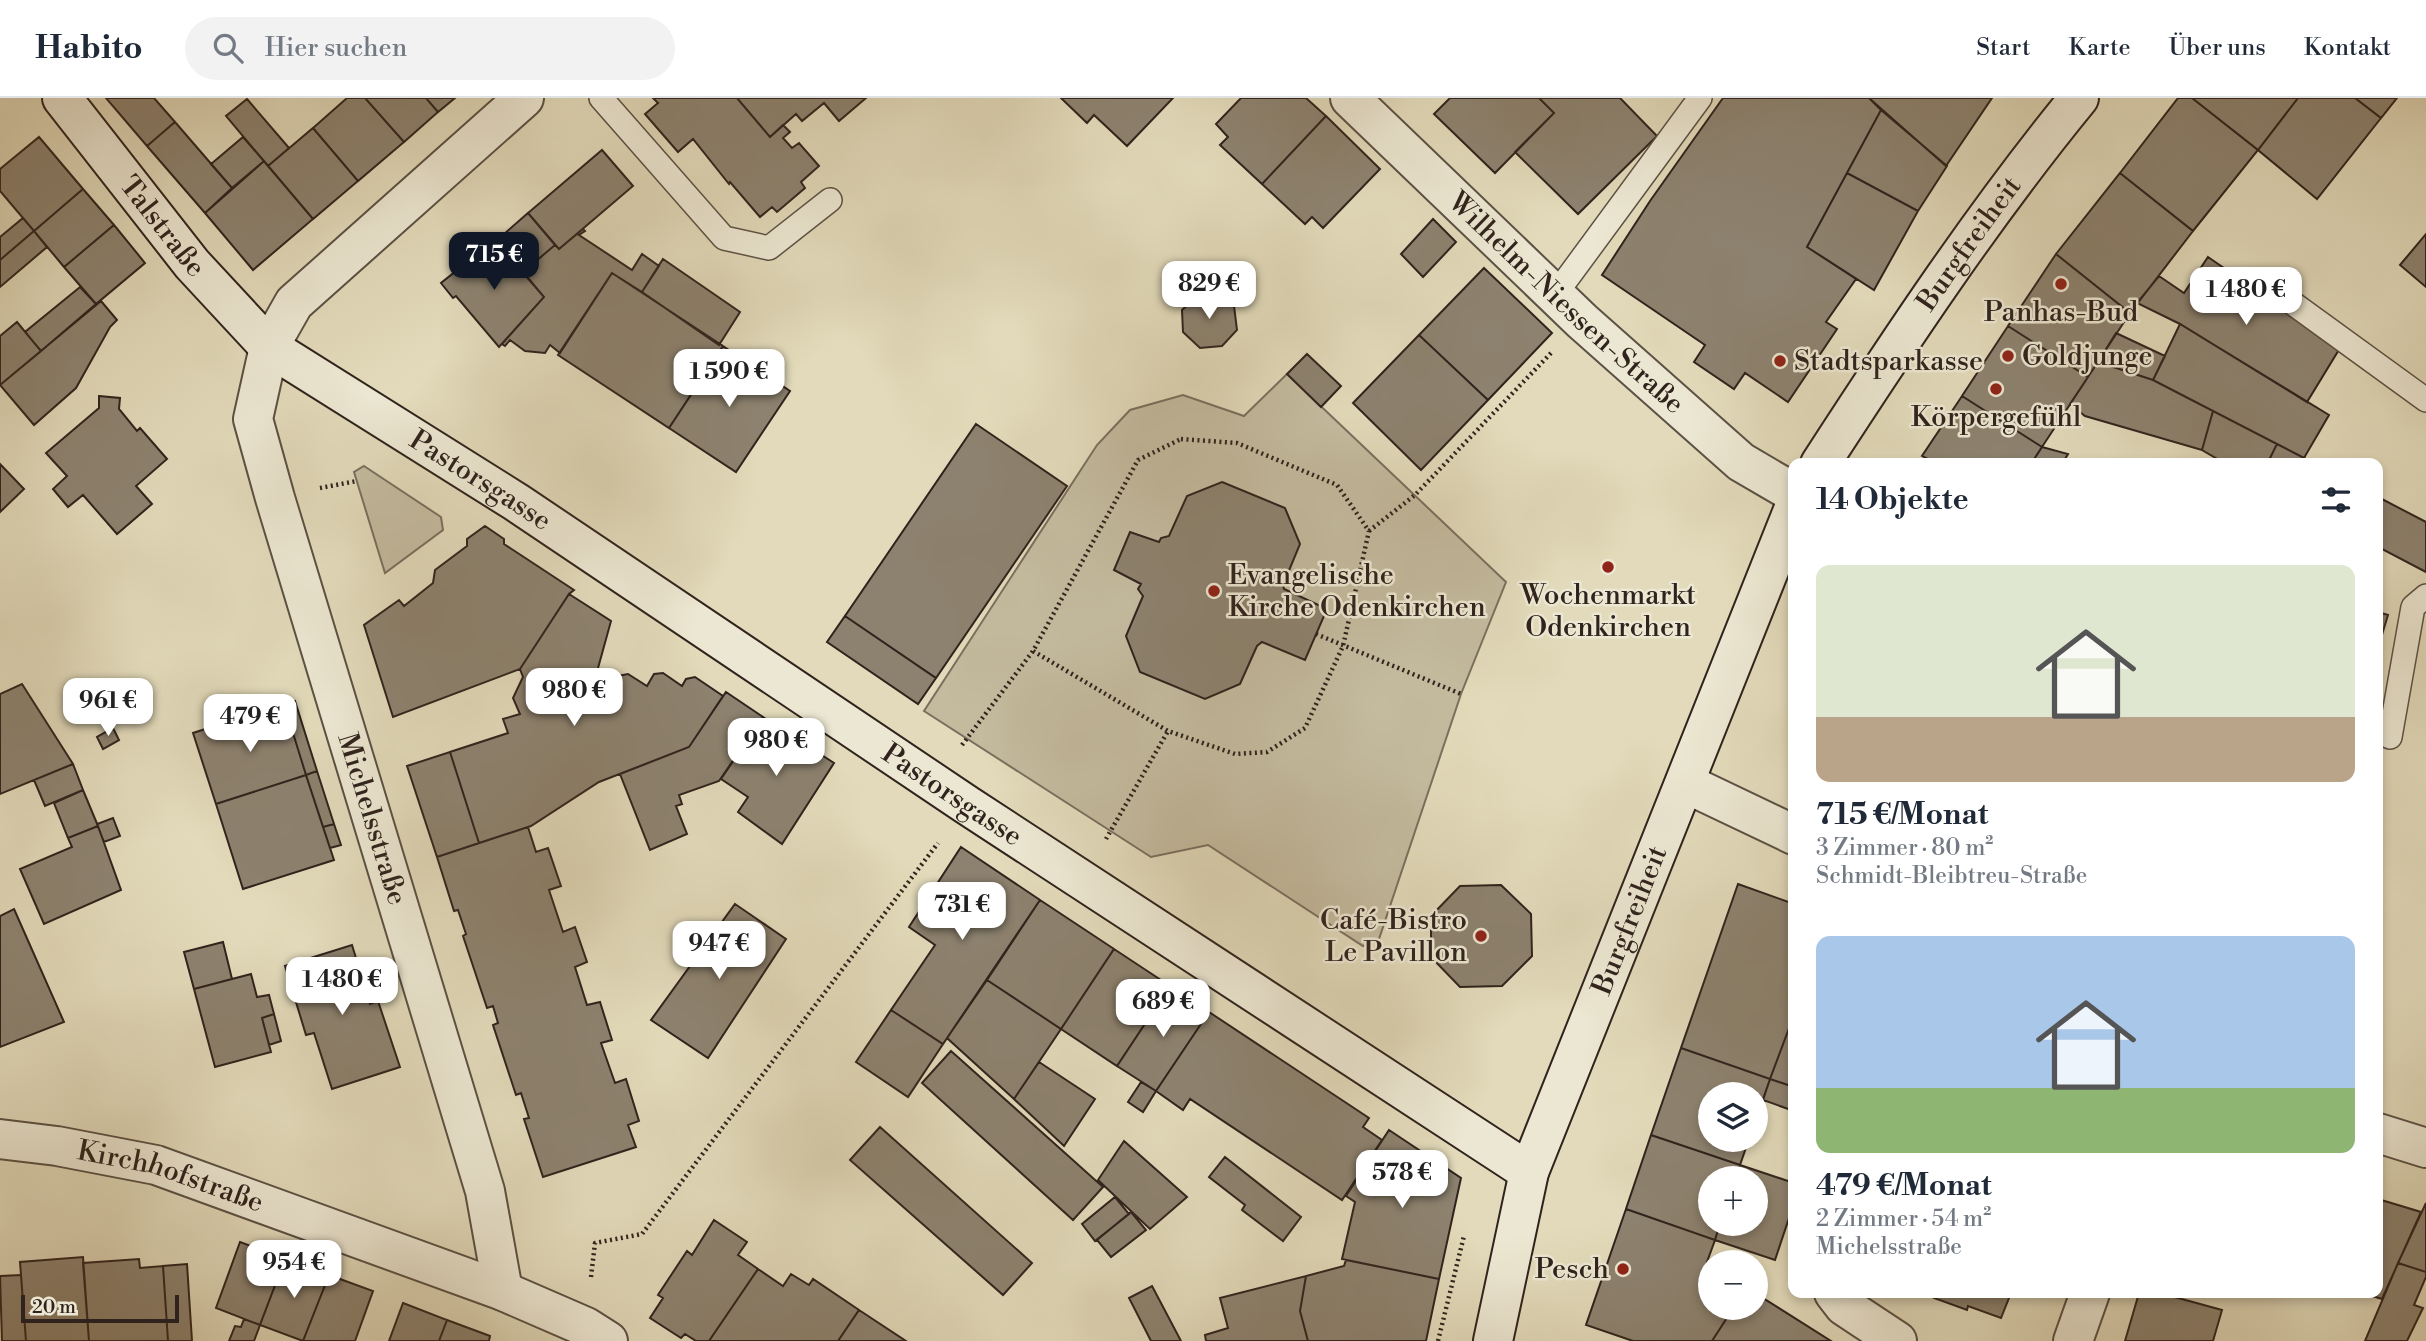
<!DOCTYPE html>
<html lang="de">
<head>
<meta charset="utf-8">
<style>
	body { margin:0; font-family:"Libre Bodoni",serif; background:#f2f2f3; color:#1f2937; height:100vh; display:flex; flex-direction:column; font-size:26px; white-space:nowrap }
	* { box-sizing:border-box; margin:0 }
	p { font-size:23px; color:#747a83 }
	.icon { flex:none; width:38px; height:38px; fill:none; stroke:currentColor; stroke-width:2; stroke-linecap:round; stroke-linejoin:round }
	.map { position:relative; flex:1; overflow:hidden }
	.side { position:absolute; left:1788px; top:360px; width:595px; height:840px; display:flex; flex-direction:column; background:#fff; border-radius:14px; box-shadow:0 4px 10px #0003 }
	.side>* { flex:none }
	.buttons { position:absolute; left:1698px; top:984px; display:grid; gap:14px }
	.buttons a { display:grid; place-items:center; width:70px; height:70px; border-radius:50%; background:#fff; box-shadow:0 4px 10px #0003; font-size:35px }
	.scale { position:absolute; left:21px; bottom:18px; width:158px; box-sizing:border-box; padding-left:7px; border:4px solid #30231d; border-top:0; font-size:19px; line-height:24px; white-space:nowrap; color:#30231d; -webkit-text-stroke:5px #ece7d2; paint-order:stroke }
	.price { position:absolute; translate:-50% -60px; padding:0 16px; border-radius:14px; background:#fff; color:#222; font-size:23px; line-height:46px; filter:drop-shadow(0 2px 4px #0008) }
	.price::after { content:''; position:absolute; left:50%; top:42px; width:21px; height:16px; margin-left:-10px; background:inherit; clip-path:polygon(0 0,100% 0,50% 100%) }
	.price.on { background:#111827; color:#fff }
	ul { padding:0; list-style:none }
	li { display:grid; align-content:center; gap:14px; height:371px; padding:0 28px }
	li span { display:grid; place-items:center; height:217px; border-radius:14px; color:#555 }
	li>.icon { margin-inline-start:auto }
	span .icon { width:126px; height:126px; fill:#fffc; stroke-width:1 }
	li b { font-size:30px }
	h2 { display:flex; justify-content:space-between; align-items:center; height:84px; padding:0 28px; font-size:30px }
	header { display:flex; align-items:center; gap:42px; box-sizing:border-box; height:98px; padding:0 35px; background:#fff; border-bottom:2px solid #e0e1e3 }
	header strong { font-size:33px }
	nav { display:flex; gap:38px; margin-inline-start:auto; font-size:24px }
	.search { width:490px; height:63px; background:#f2f2f3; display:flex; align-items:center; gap:18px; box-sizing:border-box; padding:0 24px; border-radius:38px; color:#747a83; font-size:26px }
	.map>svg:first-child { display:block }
	.green { fill:#c4bb9f; stroke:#7a6f5e; stroke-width:2 }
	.building { fill:#8d826f; stroke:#30231d; stroke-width:2 }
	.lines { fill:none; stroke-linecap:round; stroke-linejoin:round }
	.lane-casing { stroke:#5c5144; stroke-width:26 }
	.street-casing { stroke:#5c5144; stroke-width:42 }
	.secondary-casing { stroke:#30231d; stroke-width:42 }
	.path { stroke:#30231d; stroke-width:4.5; stroke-dasharray:2 3.5; stroke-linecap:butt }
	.lane { stroke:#ece7d2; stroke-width:23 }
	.street { stroke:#ece7d2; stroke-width:38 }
	.secondary { stroke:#ece7d2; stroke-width:38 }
	.poi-dot { fill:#8f2418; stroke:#ece7d2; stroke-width:2.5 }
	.labels { text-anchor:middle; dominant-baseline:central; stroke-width:5; stroke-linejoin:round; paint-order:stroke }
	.street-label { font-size:28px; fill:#30231d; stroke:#ece7d2 }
	.poi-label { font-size:28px; fill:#30231d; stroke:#ece7d2 }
</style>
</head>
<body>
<header>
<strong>Habito</strong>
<div class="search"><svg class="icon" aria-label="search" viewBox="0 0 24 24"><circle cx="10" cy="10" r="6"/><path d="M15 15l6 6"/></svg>Hier suchen</div>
<nav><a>Start</a><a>Karte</a><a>Über uns</a><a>Kontakt</a></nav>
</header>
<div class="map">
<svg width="2426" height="1243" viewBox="0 0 2426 1243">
	<rect width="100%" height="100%" fill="#e2daba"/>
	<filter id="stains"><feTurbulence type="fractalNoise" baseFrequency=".00286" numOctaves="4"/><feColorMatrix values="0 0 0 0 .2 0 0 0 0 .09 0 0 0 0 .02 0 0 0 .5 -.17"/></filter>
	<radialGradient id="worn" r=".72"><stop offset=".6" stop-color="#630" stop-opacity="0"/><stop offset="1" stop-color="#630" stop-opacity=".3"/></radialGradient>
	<path class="green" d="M 1287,276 L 1506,484 L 1461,596 L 1379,841 L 1363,848 L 1208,747 L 1151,759 L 924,613 L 1097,347 L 1130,312 L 1183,297 L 1244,318 Z
		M 364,368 L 441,419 L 443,432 L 385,475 L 354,374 Z"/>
	<path class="building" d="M 106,0 L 154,0 L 175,24 L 147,48 Z
		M 347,0 L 365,0 L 404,44 L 358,83 L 313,30 Z
		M 365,0 L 426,0 L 438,14 L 404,44 Z
		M 426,0 L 455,0 L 438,14 Z
		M 653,0 L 737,0 L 770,39 L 783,27 L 790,34 L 783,40 L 792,50 L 799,45 L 819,68 L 801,84 L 805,90 L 777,114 L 772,109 L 760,119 L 730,84 L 729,86 L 693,41 L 678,54 L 645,16 L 658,5 Z
		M 737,0 L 866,0 L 839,23 L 824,5 L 802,23 L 796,16 L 770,39 Z
		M 1061,0 L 1173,0 L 1127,48 L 1094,17 L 1087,25 Z
		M 1241,0 L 1306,0 L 1326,18 L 1262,86 L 1220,47 L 1228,39 L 1216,26 Z
		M 1450,0 L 1539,0 L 1554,15 L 1495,75 L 1434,16 Z
		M 1539,0 L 1620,0 L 1657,38 L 1578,116 L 1515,54 L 1554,15 Z
		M 1723,0 L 1869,0 L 1881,12 L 1807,149 L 1856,181 L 1826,224 L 1837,231 L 1788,304 L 1745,275 L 1734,291 L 1694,264 L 1705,247 L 1602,177 L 1650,103 Z
		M 1869,0 L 1992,0 L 1946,68 Z
		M 2178,0 L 2192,0 L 2258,52 L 2193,133 L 2120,75 Z
		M 2192,0 L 2298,0 L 2258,52 Z
		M 2298,0 L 2355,0 L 2381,20 L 2317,101 L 2258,52 Z
		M 2355,0 L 2397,0 L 2381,20 Z
		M 247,1 L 289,50 L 268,68 L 226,18 Z
		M 1881,12 L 1947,68 L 1918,113 L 1847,75 Z
		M 1326,18 L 1380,71 L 1323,130 L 1312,119 L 1305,126 L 1262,86 Z
		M 175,24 L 232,90 L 205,115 L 147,48 Z
		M 313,30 L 358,83 L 313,121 L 268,68 Z
		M 39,39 L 83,91 L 34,133 L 0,93 L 0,71 Z
		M 243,39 L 264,63 L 232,90 L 211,66 Z
		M 602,52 L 633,88 L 559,151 L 528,115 Z
		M 264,63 L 313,121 L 253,172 L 205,115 Z
		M 1847,75 L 1918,113 L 1874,192 L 1807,149 Z
		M 2120,75 L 2193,133 L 2130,215 L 2056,156 Z
		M 83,91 L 114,127 L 64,169 L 34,133 Z
		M 528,115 L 555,147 L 523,174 L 496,143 Z
		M 23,120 L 34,133 L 0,162 L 0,139 Z
		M 1433,121 L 1456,144 L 1423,179 L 1401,156 Z
		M 114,127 L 145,165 L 96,206 L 64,169 Z
		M 583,131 L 585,133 L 579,137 L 632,172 L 642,156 L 659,168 L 642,194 L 612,175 L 560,255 L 550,247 L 545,255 L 525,253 L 510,242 L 505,248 L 502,246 L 544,199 L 523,174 L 555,147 L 559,151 Z
		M 34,133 L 47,149 L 0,189 L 0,162 Z
		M 2426,136 L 2426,189 L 2400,167 Z
		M 495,142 L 544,199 L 499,249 L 456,198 L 453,200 L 441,185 Z
		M 2056,156 L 2130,215 L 2088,279 L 2008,228 Z
		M 2208,159 L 2340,250 L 2307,304 L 2180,226 L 2137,205 L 2159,178 L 2184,195 Z
		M 663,161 L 740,214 L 719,247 L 642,194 Z
		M 1484,170 L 1552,235 L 1488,302 L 1419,237 Z
		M 612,175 L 723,248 L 669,330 L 558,257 Z
		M 80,189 L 96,206 L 41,253 L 25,234 Z
		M 1220,196 L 1234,208 L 1237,232 L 1222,248 L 1200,250 L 1183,234 L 1182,212 L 1199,197 Z
		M 101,203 L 117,222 L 110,229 L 76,290 L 34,327 L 0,287 Z
		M 17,224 L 41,253 L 0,287 L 0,238 Z
		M 2180,226 L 2329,317 L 2304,360 L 2153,282 Z
		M 2008,228 L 2088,279 L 2042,349 L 1962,298 Z
		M 2116,235 L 2165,258 L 2153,282 L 2098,264 Z
		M 1419,237 L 1488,302 L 1421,372 L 1353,305 Z
		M 723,248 L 790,293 L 736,374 L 669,330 Z
		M 1307,256 L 1341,288 L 1321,309 L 1287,276 Z
		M 2098,264 L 2153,282 L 2213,313 L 2202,352 L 2085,318 L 2070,306 Z
		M 99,298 L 120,300 L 119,311 L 137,333 L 140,330 L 167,361 L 136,388 L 152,406 L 117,436 L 83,397 L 68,409 L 53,391 L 67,378 L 46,355 L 99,310 Z
		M 1962,298 L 2042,349 L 2031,366 L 1937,366 L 1922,358 Z
		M 2213,313 L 2277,346 L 2267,366 L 2226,366 L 2202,352 Z
		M 976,326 L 1067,388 L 936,580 L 845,518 Z
		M 2277,346 L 2304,360 L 2315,366 L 2267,366 Z
		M 2042,349 L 2068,356 L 2062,366 L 2031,366 Z
		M 0,366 L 24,391 L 0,414 Z
		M 1222,384 L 1285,410 L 1300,446 L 1283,487 L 1284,491 L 1327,511 L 1305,562 L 1262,544 L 1257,548 L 1240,586 L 1205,601 L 1140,574 L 1126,538 L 1143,498 L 1138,491 L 1141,486 L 1114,472 L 1130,434 L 1159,444 L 1161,440 L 1169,438 L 1187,398 Z
		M 2378,399 L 2426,424 L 2426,474 L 2378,449 Z
		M 485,428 L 504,441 L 504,446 L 574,492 L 569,496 L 520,571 L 393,619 L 364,527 L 399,502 L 404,508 L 433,485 L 435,472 L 467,448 L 467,441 Z
		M 569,496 L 611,523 L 595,581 L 610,591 L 618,578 L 628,576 L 647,588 L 654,576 L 663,575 L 682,588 L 686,581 L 695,579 L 723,598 L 689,649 L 599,684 L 531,728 L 479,745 L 450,654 L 508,635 L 503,621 L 520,616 L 513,600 L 523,579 L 520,571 Z
		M 2378,514 L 2388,517 L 2378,550 Z
		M 845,518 L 936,580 L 918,606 L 827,544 Z
		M 22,586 L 73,666 L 0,696 L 0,596 Z
		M 726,594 L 763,619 L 719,683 L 679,697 L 682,706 L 676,708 L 687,736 L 650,752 L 620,676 L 689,649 Z
		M 295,603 L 317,673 L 306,677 L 284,606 Z
		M 284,606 L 306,677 L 216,706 L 193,635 Z
		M 763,619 L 834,665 L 782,746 L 738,714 L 748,699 L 721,681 Z
		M 113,630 L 119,642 L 103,651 L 97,639 Z
		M 450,654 L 479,745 L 437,759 L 407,668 Z
		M 73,666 L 83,692 L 45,708 L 34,682 Z
		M 317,673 L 334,726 L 323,729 L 306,677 Z
		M 306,677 L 334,762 L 243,791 L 216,706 Z
		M 83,692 L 98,728 L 68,740 L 54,705 Z
		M 113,720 L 120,738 L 104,744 L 97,726 Z
		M 334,726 L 341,747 L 330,750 L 323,729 Z
		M 98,728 L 121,792 L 44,826 L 20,771 L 72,749 L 68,740 Z
		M 528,729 L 536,754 L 548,750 L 561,788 L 549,792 L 563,834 L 575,829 L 587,864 L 575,869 L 587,907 L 600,904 L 612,942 L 601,945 L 615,985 L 626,981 L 639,1023 L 628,1027 L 636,1049 L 543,1079 L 524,1021 L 529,1020 L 521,995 L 516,997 L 493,927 L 498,925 L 493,908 L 487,910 L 463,838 L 466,836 L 458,812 L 454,813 L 437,759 Z
		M 961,749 L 1040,802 L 943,946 L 891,912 L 935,847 L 909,829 Z
		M 1738,786 L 1794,806 L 1794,917 L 1770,981 L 1681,950 Z
		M 1501,787 L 1531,816 L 1532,858 L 1502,888 L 1460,889 L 1431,859 L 1431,818 L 1460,788 Z
		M 1040,802 L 1114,851 L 1061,931 L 987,882 Z
		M 735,806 L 786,841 L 708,960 L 651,922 Z
		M 14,811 L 64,924 L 0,949 L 0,818 Z
		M 223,844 L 232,881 L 194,891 L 184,854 Z
		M 352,847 L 370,906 L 378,903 L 400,969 L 332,991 L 314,935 L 306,937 L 285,868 Z
		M 1114,851 L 1170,888 L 1117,968 L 1061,931 Z
		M 251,876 L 257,899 L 269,897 L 274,916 L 262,920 L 271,954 L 215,969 L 194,891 Z
		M 987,882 L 1061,931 L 1014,1001 L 947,940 Z
		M 1170,888 L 1209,914 L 1156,993 L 1117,968 Z
		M 891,912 L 943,946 L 908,999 L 856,964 Z
		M 1209,914 L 1369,1020 L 1363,1029 L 1382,1042 L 1342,1102 L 1190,1001 L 1183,1012 L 1156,993 Z
		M 274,916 L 281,943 L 269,947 L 262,920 Z
		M 1794,917 L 1794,989 L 1770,981 Z
		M 1681,950 L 1770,981 L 1755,1024 L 1755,996 L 1710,996 L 1710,1041 L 1749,1041 L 1740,1067 L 1651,1037 Z
		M 951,953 L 1103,1089 L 1073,1122 L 922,985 Z
		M 1039,964 L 1095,1001 L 1064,1048 L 1014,1001 Z
		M 1770,981 L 1794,989 L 1794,1013 L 1763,1002 Z
		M 1141,984 L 1156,993 L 1143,1014 L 1128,1004 Z
		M 880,1029 L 1032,1165 L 1003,1197 L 850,1062 Z
		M 1389,1032 L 1461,1080 L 1439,1181 L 1342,1161 L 1355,1104 L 1346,1098 Z
		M 1651,1037 L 1740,1067 L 1736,1080 L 1710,1080 L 1710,1125 L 1720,1125 L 1715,1142 L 1626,1111 Z
		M 1124,1043 L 1187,1099 L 1150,1131 L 1098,1082 Z
		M 1225,1059 L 1301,1119 L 1283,1143 L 1242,1112 L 1245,1107 L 1209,1079 Z
		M 1740,1067 L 1794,1085 L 1794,1105 L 1775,1162 L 1715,1142 L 1720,1125 L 1755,1125 L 1755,1080 L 1736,1080 Z
		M 1115,1099 L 1129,1116 L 1095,1143 L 1082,1126 Z
		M 2378,1101 L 2421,1114 L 2382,1201 L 2362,1195 L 2378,1195 Z
		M 2426,1105 L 2426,1174 L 2398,1165 Z
		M 1626,1111 L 1715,1142 L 1707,1164 L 1710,1165 L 1710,1209 L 1734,1209 L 1712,1243 L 1633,1243 L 1586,1227 Z
		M 1131,1114 L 1146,1132 L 1111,1159 L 1097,1142 Z
		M 714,1122 L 747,1144 L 738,1157 L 758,1171 L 709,1243 L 696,1243 L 685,1236 L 681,1240 L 650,1220 L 663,1200 L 658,1197 L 687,1153 L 692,1157 Z
		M 240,1144 L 285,1161 L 260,1227 L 216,1210 Z
		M 83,1159 L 89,1243 L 26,1243 L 20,1164 Z
		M 139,1161 L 140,1170 L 163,1168 L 168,1243 L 89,1243 L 83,1165 Z
		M 285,1161 L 329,1177 L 303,1243 L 260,1227 Z
		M 1346,1162 L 1439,1181 L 1426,1243 L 1308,1243 L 1300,1213 L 1306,1178 L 1344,1168 Z
		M 2398,1165 L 2426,1174 L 2426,1179 L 2414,1207 L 2423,1210 L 2407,1243 L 2365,1243 Z
		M 187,1166 L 192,1243 L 168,1243 L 163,1168 Z
		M 758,1171 L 783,1188 L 791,1176 L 809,1187 L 813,1181 L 859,1212 L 838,1243 L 709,1243 Z
		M 21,1177 L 26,1243 L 2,1243 L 0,1178 Z
		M 329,1177 L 373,1193 L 355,1243 L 303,1243 Z
		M 1306,1178 L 1300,1213 L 1308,1243 L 1206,1243 L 1205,1237 L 1228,1230 L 1220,1200 Z
		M 1152,1188 L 1181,1243 L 1151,1243 L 1129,1200 Z
		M 1755,1195 L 1831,1243 L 1712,1243 L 1734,1209 L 1755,1209 Z
		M 1933,1195 L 2011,1195 L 2001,1220 L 1968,1208 L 1967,1212 L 1934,1200 L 1936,1196 Z
		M 2139,1195 L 2160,1195 L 2222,1212 L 2213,1243 L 2125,1243 Z
		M 403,1205 L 447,1222 L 439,1243 L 389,1243 Z
		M 859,1212 L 906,1243 L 838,1243 Z
		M 244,1221 L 260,1227 L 254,1243 L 229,1243 L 235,1228 L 241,1229 Z
		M 447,1222 L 490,1238 L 489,1243 L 439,1243 Z"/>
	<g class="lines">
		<defs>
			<path id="lane" d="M 601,0 L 724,140 L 769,150 L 830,102
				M 2280,196 L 2426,302
				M 1555,197 L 1700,0
				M 2390,639 L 2413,509 L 2426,498"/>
			<g id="street">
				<path id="s1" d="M 1350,0 L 1582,223 L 1741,364 L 1794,395"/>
				<path d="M 1685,685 L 1794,737"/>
				<path d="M 2378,1035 L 2426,1050"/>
				<path id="s2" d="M 0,1041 L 57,1048 L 156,1067 L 503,1193 L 586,1229 L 608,1243"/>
				<path d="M 503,1193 L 485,1093 L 275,400 L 253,321 L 269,249 L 294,205 L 524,0"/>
				<path d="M 1834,1195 L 1844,1208 L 1897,1243"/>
				<path d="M 2073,1243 L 2090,1195"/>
			</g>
			<g id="secondary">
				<path id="s3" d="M 62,0 L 192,166 L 269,249 L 516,404 L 967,707 L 1529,1074"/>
				<path id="s4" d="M 1820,366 C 1901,241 1984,116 2079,0"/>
				<path id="s5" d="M 1493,1243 L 1529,1074 L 1794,410"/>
			</g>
		</defs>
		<use href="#lane" class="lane-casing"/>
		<use href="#street" class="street-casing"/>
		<use href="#secondary" class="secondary-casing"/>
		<path class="path" d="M 1181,341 L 1237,345 L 1337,387 L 1369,433 L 1343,548 L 1305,630 L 1267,654 L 1235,656 L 1168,633 L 1033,553 L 1138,362 Z
			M 320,390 L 357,383
			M 1369,433 L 1415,397 L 1551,255
			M 1316,536 L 1461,596
			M 962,647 L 1033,553
			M 1106,741 L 1168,633
			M 591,1179 L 595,1145 L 642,1136 L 938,745
			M 1438,1243 L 1464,1138"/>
		<use href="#lane" class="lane"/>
		<use href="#street" class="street"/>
		<use href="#secondary" class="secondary"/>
	</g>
	<g class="poi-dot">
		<circle cx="2061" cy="186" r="7"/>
		<circle cx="2008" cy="258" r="7"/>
		<circle cx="1780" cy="263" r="7"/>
		<circle cx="1996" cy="291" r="7"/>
		<circle cx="1608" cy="469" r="7"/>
		<circle cx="1214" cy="493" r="7"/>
		<circle cx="1481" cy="838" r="7"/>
		<circle cx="1623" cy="1171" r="7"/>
	</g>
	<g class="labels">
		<g class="street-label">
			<text stroke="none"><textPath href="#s3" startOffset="163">Talstraße</textPath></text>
			<text stroke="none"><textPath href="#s4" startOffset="266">Burgfreiheit</textPath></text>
			<text stroke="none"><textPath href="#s1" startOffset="298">Wilhelm-Niessen-Straße</textPath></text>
			<text stroke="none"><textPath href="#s3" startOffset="574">Pastorsgasse</textPath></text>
			<text stroke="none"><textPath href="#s3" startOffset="1141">Pastorsgasse</textPath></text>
			<text transform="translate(372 721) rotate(73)">Michelsstraße</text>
			<text stroke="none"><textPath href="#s5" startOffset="444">Burgfreiheit</textPath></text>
			<text stroke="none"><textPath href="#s2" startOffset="175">Kirchhofstraße</textPath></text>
		</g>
		<g class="poi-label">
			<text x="2061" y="214">Panhas-Bud</text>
			<text x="2022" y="258" text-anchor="start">Goldjunge</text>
			<text x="1794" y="263" text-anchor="start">Stadtsparkasse</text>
			<text x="1996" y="319">Körpergefühl</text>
			<text x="1228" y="477" text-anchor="start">Evangelische<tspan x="1228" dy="32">Kirche Odenkirchen</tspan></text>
			<text x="1608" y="497">Wochenmarkt<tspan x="1608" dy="32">Odenkirchen</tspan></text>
			<text x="1467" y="822" text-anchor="end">Café-Bistro<tspan x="1467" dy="32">Le Pavillon</tspan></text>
			<text x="1609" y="1171" text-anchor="end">Pesch</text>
		</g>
	</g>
	<rect width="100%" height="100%" filter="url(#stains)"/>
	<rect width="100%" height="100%" fill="url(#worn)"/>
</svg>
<div class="buttons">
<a><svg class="icon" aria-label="layers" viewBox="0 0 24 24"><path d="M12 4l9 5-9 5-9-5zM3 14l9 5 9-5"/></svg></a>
<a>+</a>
<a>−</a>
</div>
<div class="scale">20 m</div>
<b class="price on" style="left:494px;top:194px">715 €</b>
<b class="price" style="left:1209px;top:223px">829 €</b>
<b class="price" style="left:2246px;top:229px">1 480 €</b>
<b class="price" style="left:729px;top:311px">1 590 €</b>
<b class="price" style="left:574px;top:630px">980 €</b>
<b class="price" style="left:108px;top:640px">961 €</b>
<b class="price" style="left:250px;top:656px">479 €</b>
<b class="price" style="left:776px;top:680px">980 €</b>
<b class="price" style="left:962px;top:844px">731 €</b>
<b class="price" style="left:719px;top:883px">947 €</b>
<b class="price" style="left:342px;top:919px">1 480 €</b>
<b class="price" style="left:1163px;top:941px">689 €</b>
<b class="price" style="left:1402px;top:1112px">578 €</b>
<b class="price" style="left:294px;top:1202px">954 €</b>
<section class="side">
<h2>14 Objekte<svg class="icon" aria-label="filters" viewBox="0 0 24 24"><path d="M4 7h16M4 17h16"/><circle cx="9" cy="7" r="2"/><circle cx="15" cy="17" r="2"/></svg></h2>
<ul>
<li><span style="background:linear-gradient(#dfe7d0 70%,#b9a48a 0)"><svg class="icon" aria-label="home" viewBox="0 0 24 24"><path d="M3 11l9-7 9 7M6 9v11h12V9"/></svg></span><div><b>715 €/Monat</b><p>3 Zimmer · 80 m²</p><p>Schmidt-Bleibtreu-Straße</p></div></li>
<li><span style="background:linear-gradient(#a9c7e8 70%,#8fb573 0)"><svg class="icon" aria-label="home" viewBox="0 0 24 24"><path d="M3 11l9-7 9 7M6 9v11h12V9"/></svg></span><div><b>479 €/Monat</b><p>2 Zimmer · 54 m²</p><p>Michelsstraße</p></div></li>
</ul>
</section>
</div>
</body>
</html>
